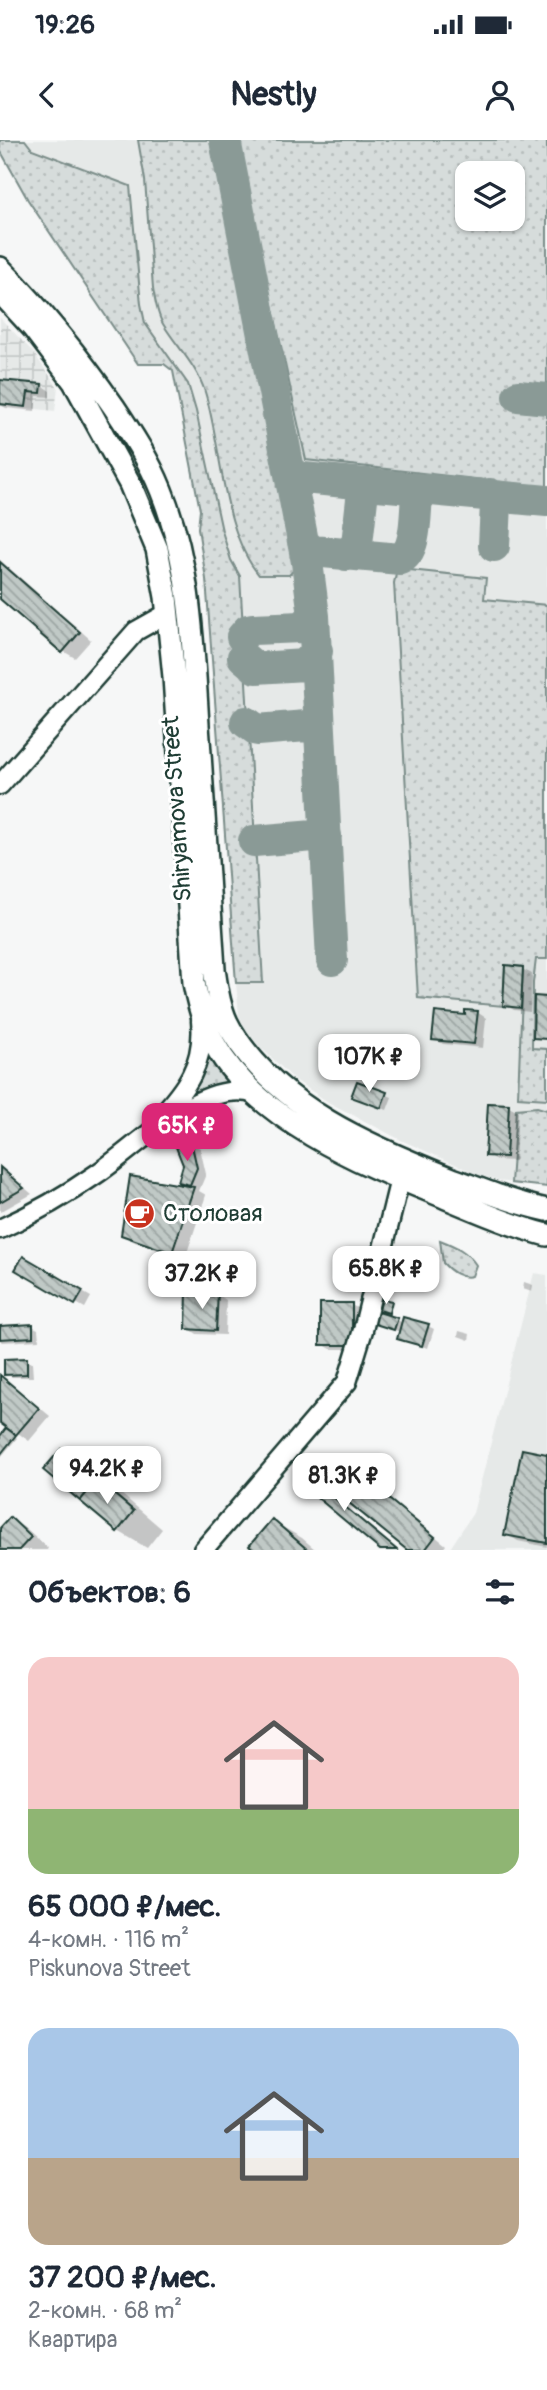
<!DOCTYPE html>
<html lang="ru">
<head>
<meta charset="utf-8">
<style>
	body { margin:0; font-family:Pangolin,sans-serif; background:#f2f2f3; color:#1f2937; height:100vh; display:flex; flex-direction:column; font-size:26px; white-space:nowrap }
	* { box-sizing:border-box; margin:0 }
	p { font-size:23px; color:#747a83 }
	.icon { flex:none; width:38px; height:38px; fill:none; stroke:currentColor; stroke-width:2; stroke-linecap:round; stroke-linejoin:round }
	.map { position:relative; height:1410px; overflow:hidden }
	.sheet { display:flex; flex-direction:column; background:#fff; flex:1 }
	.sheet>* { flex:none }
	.fabs { position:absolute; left:455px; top:21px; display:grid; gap:14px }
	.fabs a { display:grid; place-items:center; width:70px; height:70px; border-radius:14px; background:#fff; box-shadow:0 2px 5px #0004; font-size:35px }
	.price { position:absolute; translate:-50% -60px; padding:0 16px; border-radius:14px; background:#fff; color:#222; font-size:23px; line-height:46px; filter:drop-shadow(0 2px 4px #0008) }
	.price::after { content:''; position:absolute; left:50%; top:42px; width:21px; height:16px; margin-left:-10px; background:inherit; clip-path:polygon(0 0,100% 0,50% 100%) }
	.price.active { background:#db2777; color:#fff }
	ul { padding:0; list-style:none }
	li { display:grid; align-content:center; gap:14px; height:371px; padding:0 28px }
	li span { display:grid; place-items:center; height:217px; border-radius:21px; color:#555 }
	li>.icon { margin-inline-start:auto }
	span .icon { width:126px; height:126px; fill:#fffc; stroke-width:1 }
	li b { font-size:30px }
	h2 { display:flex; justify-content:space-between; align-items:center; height:84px; padding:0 28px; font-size:30px }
	.status { display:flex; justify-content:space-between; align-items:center; height:49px; padding:0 35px; background:#fff; direction:ltr }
	.status svg { height:19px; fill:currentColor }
	header { display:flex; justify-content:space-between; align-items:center; height:91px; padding:0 28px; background:#fff; font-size:32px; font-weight:700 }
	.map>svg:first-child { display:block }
	.built { fill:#e6e9e8; fill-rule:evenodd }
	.industrial { fill:url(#industrial-grid) }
	.grass { fill:url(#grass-dots); stroke:#7a8c88; stroke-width:2; fill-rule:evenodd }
	.shadow { fill:#0003 }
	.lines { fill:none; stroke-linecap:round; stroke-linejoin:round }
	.taxiway { stroke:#8a9a96; stroke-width:32 }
	.building { fill:url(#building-back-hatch); stroke:#1f3d34; stroke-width:2 }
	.minor-casing { stroke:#1f3d34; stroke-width:23 }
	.major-casing { stroke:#1f3d34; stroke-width:26 }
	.minor { stroke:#fff; stroke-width:18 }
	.major { stroke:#fff; stroke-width:21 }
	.labels { text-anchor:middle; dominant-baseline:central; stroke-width:6; stroke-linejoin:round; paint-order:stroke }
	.street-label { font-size:24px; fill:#1f3d34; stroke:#fff }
	.poi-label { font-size:24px; fill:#1f3d34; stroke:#fff; text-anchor:start }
</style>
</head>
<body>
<div class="status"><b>19:26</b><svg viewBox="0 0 49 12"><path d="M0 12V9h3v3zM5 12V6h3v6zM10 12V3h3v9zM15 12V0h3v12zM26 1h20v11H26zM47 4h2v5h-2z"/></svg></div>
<header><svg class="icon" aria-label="back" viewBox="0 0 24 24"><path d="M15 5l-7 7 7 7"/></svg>Nestly<svg class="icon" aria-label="person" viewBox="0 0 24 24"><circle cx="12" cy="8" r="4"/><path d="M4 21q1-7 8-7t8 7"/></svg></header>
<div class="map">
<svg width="547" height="1410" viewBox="0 0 547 1410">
	<defs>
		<pattern id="industrial-grid" width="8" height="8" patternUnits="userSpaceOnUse" patternTransform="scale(1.75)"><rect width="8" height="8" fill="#e6e9e8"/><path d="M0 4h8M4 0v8" fill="none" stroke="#c5c9c8"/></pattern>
		<pattern id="grass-dots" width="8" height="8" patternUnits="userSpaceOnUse" patternTransform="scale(1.75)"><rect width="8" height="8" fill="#d6dcdb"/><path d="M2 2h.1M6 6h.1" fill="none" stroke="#b7bebd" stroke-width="1.8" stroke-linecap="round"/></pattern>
		<pattern id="building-back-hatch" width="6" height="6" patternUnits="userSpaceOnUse" patternTransform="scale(1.75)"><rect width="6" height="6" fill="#c0c9c6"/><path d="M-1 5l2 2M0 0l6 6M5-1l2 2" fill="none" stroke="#9ba4a2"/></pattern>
	</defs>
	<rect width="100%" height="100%" fill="#f6f7f7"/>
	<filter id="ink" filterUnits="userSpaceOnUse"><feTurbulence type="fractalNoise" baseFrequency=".0143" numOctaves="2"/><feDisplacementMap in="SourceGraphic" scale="14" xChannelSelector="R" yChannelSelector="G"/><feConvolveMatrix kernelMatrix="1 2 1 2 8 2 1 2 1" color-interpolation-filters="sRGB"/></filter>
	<g filter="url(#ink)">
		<path class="built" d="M 0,0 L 547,0 L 547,1047 L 498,1041 L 477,1034 L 401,1000 L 328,962 L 295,940 L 259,906 L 245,888 L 239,875 L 234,822 L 206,439 L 198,388 L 200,370 L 173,231 L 164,224 L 138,224 L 28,60 L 0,10 ZM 467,33 L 513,33 L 513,79 L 467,79 Z
			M 534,1133 L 547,1135 L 547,1410 L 449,1410 L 473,1373 Z"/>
		<path class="industrial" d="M 0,178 L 32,211 L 58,247 L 55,271 L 0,265 Z"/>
		<path class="grass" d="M 0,0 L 25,0 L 32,9 L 130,46 L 141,164 L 145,183 L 188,244 L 196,271 L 222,391 L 231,420 L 240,436 L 263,843 L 236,843 L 206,439 L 198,388 L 200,370 L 173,231 L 164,224 L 138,224 L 28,60 L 0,10 Z
			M 138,0 L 210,0 L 297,427 L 289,435 L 259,435 C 222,391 222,307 205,252 C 197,226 177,207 163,184 C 157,174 155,160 153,148 L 145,40 Z
			M 236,0 L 547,0 L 547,249 L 509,245 L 507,265 L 547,270 L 547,347 L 306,320 ZM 467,33 L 513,33 L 513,79 L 467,79 Z
			M 400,429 L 486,438 L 484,459 L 547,465 L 547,819 L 536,819 L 533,843 L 532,908 L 547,909 L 547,959 L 518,957 L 523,827 L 505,825 L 503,866 L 418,858 L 394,443 L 396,433 Z
			M 209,912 L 232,944 L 188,958 Z
			M 537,967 L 547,970 L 547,1047 L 511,1043 L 516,969 Z
			M 440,1100 C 455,1106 467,1111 476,1125 L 472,1136 C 461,1139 450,1131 443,1123 Z"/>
		<path class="shadow" d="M 0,241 L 41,245 L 50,251 L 50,257 L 37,256 L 35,271 L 6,268 L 0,265 Z
			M 0,420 L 91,500 L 75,518 L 63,511 L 0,457 Z
			M 522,829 L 532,834 L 530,872 L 514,870 L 505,865 Z
			M 477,872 L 486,878 L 483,908 L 443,904 L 434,899 L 466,877 Z
			M 386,915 L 395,921 L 389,938 L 357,925 Z
			M 358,943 L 392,957 L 387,970 L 359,959 Z
			M 490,965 L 509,966 L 518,971 L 515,1021 L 496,1020 L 487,1015 Z
			M 191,1003 L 200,1008 L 206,1034 L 199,1051 L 206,1055 L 185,1119 L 135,1102 L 123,1094 L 191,1047 L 180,1041 Z
			M 0,1027 L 32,1054 L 0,1072 Z
			M 24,1119 L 91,1157 L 85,1168 L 17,1130 Z
			M 524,1142 L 533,1145 L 532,1152 L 523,1149 Z
			M 217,1154 L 226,1160 L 225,1195 L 197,1194 L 188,1188 Z
			M 351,1165 L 361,1170 L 361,1209 L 331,1209 L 322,1204 Z
			M 397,1180 L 403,1183 L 428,1186 L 434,1189 L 428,1208 L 404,1201 L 400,1192 L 374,1182 Z
			M 32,1186 L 38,1189 L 39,1200 L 3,1202 L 0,1200 L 0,1188 Z
			M 459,1191 L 470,1194 L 469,1200 L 458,1196 Z
			M 26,1220 L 32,1223 L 33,1237 L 12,1237 L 6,1234 Z
			M 0,1235 L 50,1276 L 29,1301 L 0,1280 Z
			M 11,1293 L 17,1298 L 0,1318 L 0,1298 Z
			M 61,1311 L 91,1328 L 162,1389 L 147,1408 L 118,1391 Z
			M 547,1316 L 547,1407 L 518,1401 L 506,1394 Z
			M 357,1334 L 369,1342 L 446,1405 L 442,1410 L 410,1410 L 341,1354 Z
			M 10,1379 L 28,1390 L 48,1408 L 47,1410 L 0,1410 L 0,1390 Z
			M 272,1381 L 302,1398 L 316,1410 L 248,1410 Z"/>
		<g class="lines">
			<path class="taxiway" d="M 225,0 L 307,422 L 314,476 L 332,820
				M 518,256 L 547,259
				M 289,328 L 296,336 L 303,338 L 547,361
				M 489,354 L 496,363 L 494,406
				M 303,402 L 312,411 L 400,419 C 417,412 415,373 417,356 L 427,349
				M 346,415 L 357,404 L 363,350 L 369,344
				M 242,497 L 248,490 L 253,489 L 302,487 L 314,476
				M 243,517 L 256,528 L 305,525 L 317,511
				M 246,582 L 257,590 L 319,585
				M 254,701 L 326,695"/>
		</g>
		<path class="building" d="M 0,240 L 42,244 L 41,253 L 28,252 L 26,267 L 0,264 Z
			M 0,422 L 80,492 L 62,513 L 0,459 Z
			M 505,825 L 523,827 L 521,868 L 503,866 Z
			M 534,856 L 547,857 L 547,899 L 533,898 Z
			M 465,870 L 478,871 L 474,904 L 432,900 L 435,872 L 465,875 Z
			M 351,901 L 387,914 L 380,934 L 355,925 L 359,915 L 347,911 Z
			M 357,941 L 387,952 L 381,968 L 351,957 Z
			M 488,963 L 509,964 L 506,1017 L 485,1016 Z
			M 191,1001 L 197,1028 L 190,1045 L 178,1042 L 183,1025 L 176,1007 Z
			M 0,1027 L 24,1048 L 0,1062 Z
			M 130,1036 L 194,1047 L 172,1113 L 121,1095 Z
			M 23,1116 L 83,1151 L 75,1165 L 15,1130 Z
			M 187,1151 L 218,1152 L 216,1191 L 186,1189 Z
			M 382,1159 L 392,1161 L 389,1173 L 379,1170 Z
			M 320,1163 L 352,1163 L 352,1205 L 320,1205 Z
			M 375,1171 L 398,1178 L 394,1190 L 372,1183 Z
			M 403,1177 L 429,1184 L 422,1206 L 397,1199 Z
			M 33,1184 L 33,1197 L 0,1199 L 0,1186 Z
			M 27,1218 L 27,1234 L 4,1235 L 4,1219 Z
			M 0,1235 L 39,1268 L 16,1295 L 0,1283 Z
			M 6,1288 L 16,1295 L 0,1315 L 0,1296 Z
			M 61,1309 L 97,1340 L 80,1361 L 43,1330 Z
			M 522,1309 L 547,1314 L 547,1403 L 504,1395 Z
			M 302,1331 L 397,1410 L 380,1410 L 295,1339 Z
			M 356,1332 L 435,1397 L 425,1410 L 407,1410 L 338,1354 Z
			M 97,1340 L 134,1371 L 117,1392 L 80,1361 Z
			M 10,1377 L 31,1397 L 19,1410 L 0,1410 L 0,1388 Z
			M 272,1379 L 308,1410 L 253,1410 L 249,1406 Z"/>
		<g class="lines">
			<defs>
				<path id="minor" d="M 0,645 L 136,491 L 168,473
					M 158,979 C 186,949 205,924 201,881
					M 0,1089 C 33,1074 68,1054 98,1033 C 139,1005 204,937 255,954
					M 203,1410 L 347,1242 L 363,1190 L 400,1039"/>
				<path id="major" d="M 0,128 C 44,173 78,215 114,267 C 132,294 149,320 161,350 C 191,424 193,506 198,585 C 204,666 209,747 214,829 C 217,850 220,872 231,890 C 277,967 371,1007 450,1038 C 482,1050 514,1063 547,1070
					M 0,152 L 33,188 L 74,242 L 130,344 L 157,409 L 166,457 L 174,537 L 194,843 C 198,864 203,884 214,903 C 255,979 360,1023 437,1054 C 473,1069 509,1085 547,1095"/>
			</defs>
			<use href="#minor" class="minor-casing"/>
			<use href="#major" class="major-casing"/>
			<use href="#minor" class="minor"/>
			<use href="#major" class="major"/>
		</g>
	</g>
	<defs>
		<symbol id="cafe-disc" viewBox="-11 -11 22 22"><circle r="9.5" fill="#c8321e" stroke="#fff"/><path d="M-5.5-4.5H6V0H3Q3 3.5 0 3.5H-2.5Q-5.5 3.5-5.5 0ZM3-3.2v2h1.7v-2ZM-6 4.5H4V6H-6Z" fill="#fff"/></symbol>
	</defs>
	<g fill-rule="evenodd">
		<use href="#cafe-disc" x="122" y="1056" width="35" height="35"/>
	</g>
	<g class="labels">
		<g class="street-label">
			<text transform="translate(177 669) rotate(-94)">Shiryamova Street</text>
		</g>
		<g class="poi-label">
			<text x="163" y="1073">Столовая</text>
		</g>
	</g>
</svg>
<div class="fabs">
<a><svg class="icon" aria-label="layers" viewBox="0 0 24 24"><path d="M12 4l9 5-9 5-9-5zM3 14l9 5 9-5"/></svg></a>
</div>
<b class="price" style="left:369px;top:954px">107K ₽</b>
<b class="price active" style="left:187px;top:1023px">65K ₽</b>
<b class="price" style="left:386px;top:1166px">65.8K ₽</b>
<b class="price" style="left:202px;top:1171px">37.2K ₽</b>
<b class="price" style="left:107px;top:1366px">94.2K ₽</b>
<b class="price" style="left:344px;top:1373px">81.3K ₽</b>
</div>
<section class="sheet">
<h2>Объектов: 6<svg class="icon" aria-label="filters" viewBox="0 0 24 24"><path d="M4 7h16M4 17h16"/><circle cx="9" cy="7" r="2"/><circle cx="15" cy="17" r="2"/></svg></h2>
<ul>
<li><span style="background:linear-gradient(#f6c9c9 70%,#8fb573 0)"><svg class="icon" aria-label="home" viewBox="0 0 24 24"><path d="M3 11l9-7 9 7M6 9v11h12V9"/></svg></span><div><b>65 000 ₽/мес.</b><p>4-комн. · 116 m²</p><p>Piskunova Street</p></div></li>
<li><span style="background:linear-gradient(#a9c7e8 60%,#b9a48a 0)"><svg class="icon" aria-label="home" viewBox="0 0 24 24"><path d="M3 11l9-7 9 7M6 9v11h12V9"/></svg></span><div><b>37 200 ₽/мес.</b><p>2-комн. · 68 m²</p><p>Квартира</p></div></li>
</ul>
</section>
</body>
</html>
